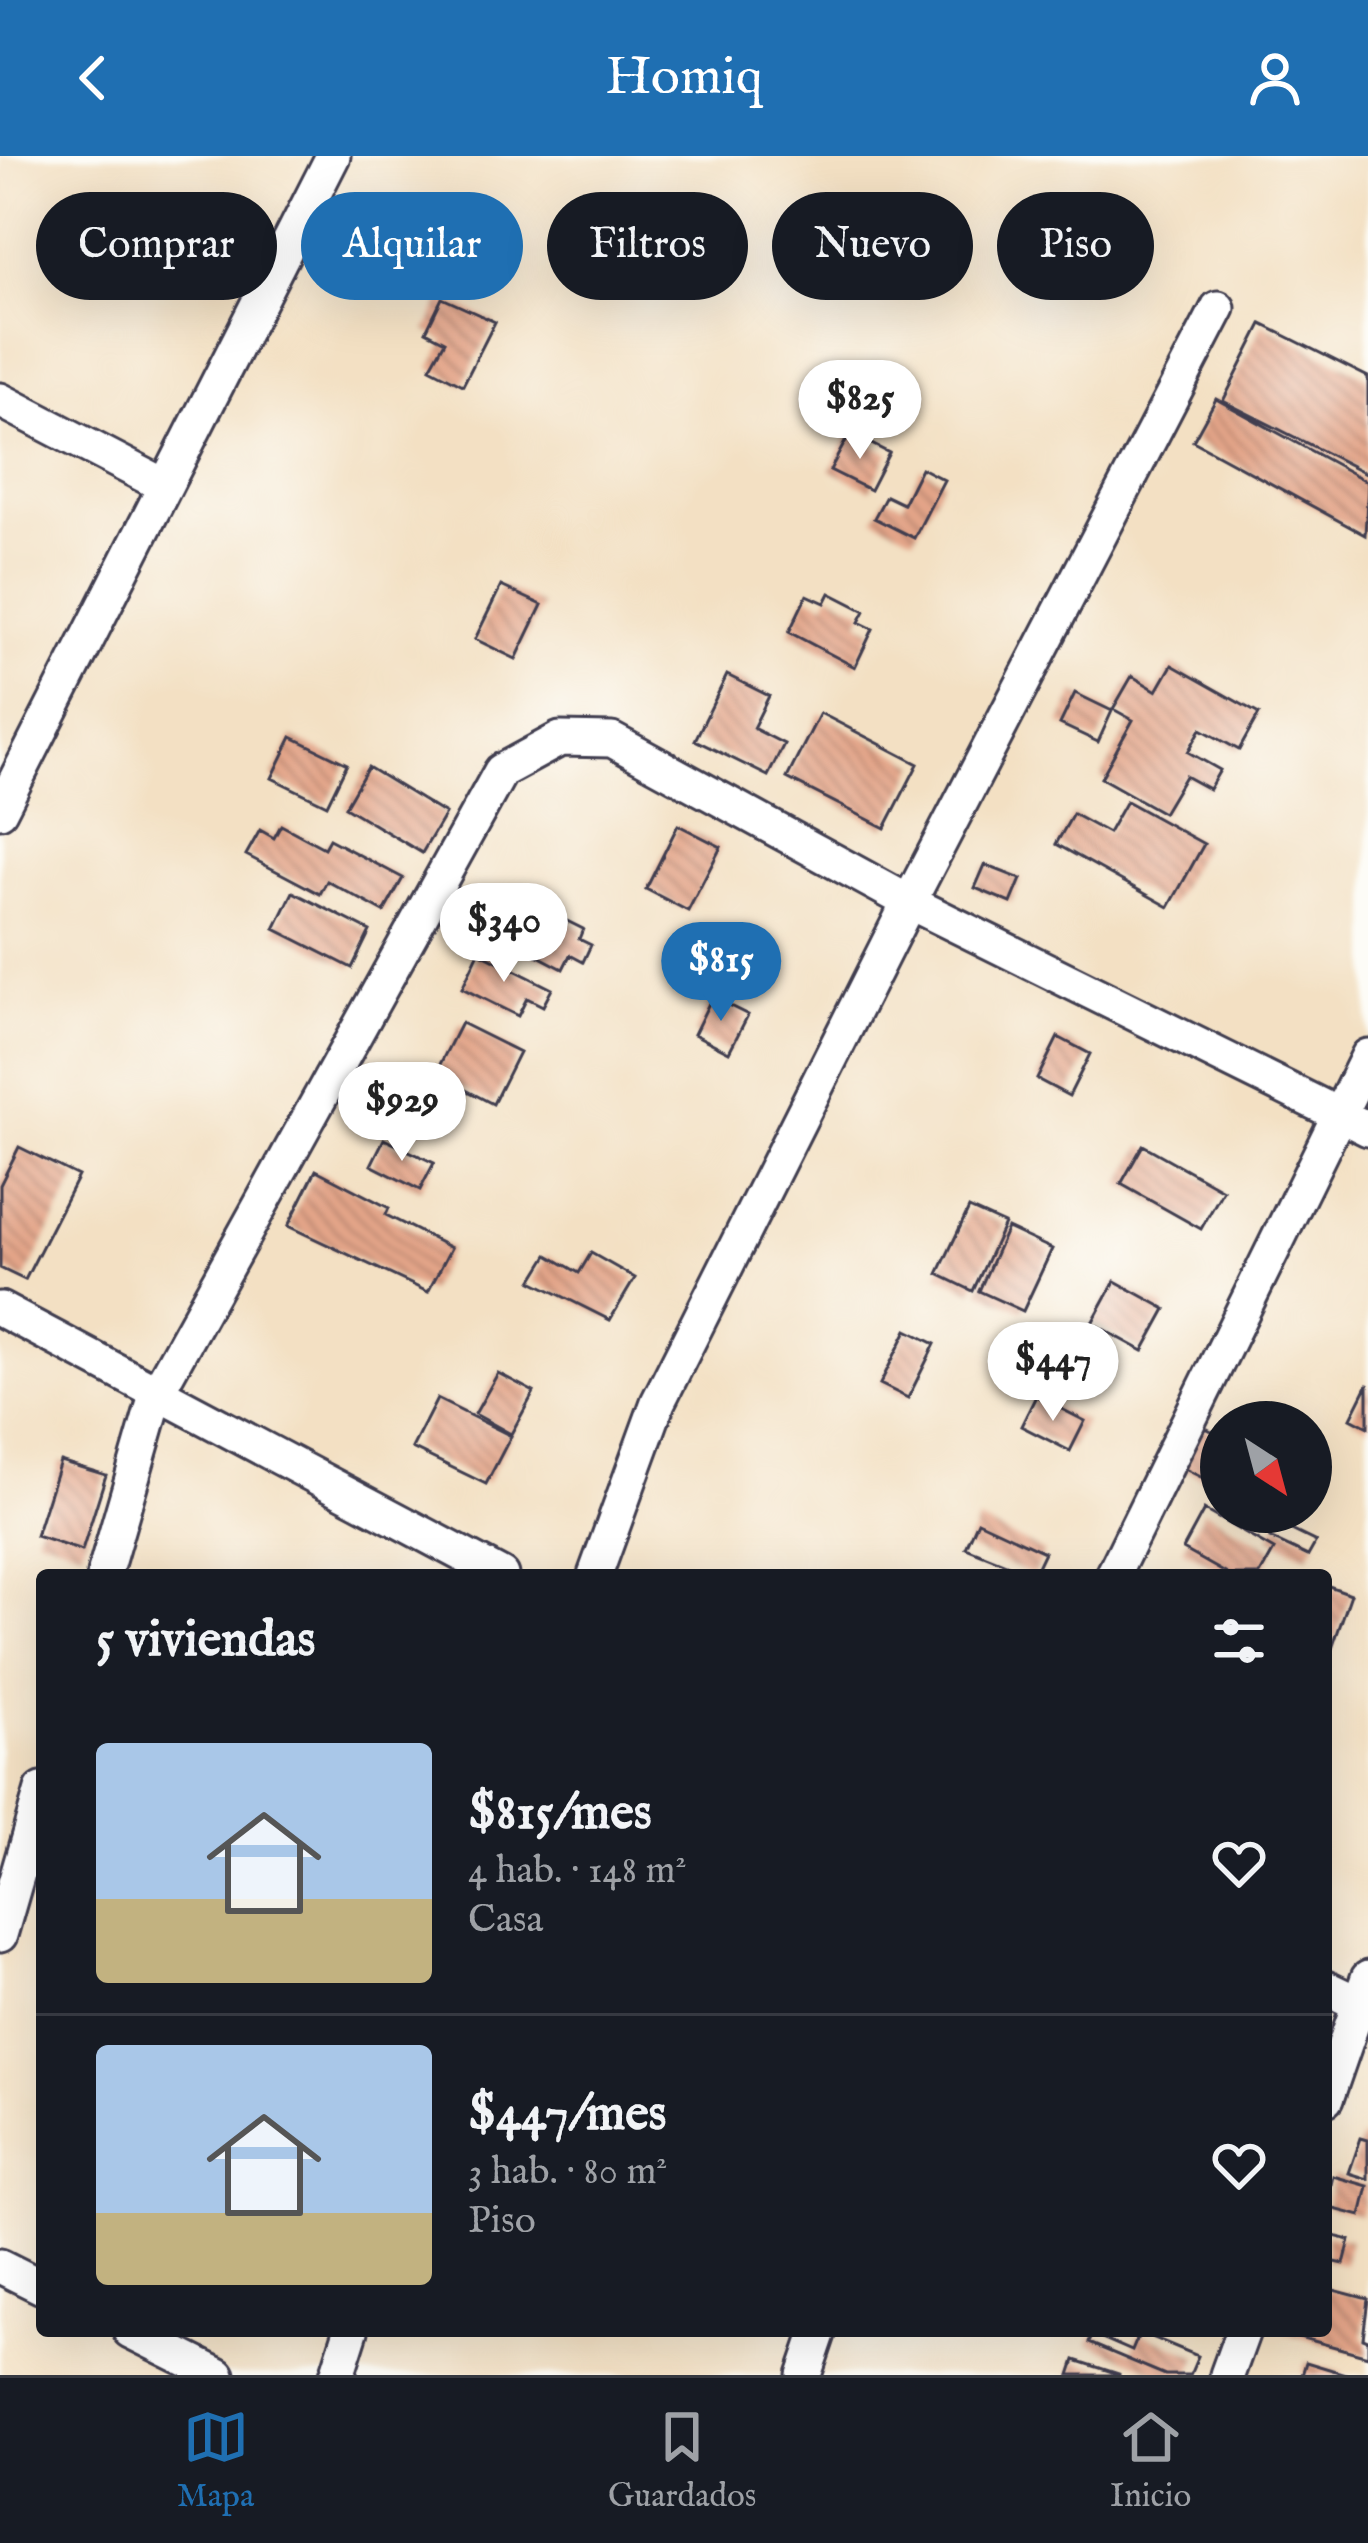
<!DOCTYPE html>
<html lang="es">
<head>
<meta charset="utf-8">
<style>
	body { margin:0; font-family:"IM FELL English",serif; background:#20242c; color:#f1f3f6; height:100vh; display:flex; flex-direction:column; font-size:45px; white-space:nowrap }
	* { box-sizing:border-box; margin:0 }
	p { font-size:39px; color:#9ea1a6 }
	.icon { flex:none; width:66px; height:66px; fill:none; stroke:currentColor; stroke-width:2; stroke-linecap:round; stroke-linejoin:round }
	.map { position:relative; flex:1; overflow:hidden }
	.details { position:absolute; left:36px; top:1413px; width:1296px; height:768px; display:flex; flex-direction:column; background:#171b24; border-radius:12px; box-shadow:0 12px 48px #0002 }
	.details>* { flex:none }
	.banner { position:absolute; left:36px; top:36px; width:1296px; height:108px; display:flex; gap:24px }
	.needle { width:78px; rotate:144deg }
	.buttons { position:absolute; left:1200px; top:1245px; display:grid; gap:24px }
	.buttons a { display:grid; place-items:center; width:132px; height:132px; border-radius:50%; background:#171b24; box-shadow:0 12px 48px #0002; font-size:60px }
	.price { position:absolute; translate:-50% -102px; padding:0 27px; border-radius:42px; background:#fff; color:#222; font-size:39px; line-height:78px; filter:drop-shadow(0 3px 6px #0008) }
	.price::after { content:''; position:absolute; left:50%; top:72px; width:36px; height:27px; margin-left:-18px; background:inherit; clip-path:polygon(0 0,100% 0,50% 100%) }
	.price.current { background:#1f6fb2; color:#fff }
	ul { padding:0; list-style:none }
	li { display:flex; align-items:center; gap:36px; height:300px; padding:0 60px }
	li+li { border-top:3px solid #363941 }
	li span { display:grid; place-items:center; flex:none; width:336px; height:240px; border-radius:12px; color:#555 }
	li>.icon { margin-inline-start:auto }
	span .icon { width:144px; height:144px; fill:#fffc; stroke-width:1 }
	li b { font-size:51px }
	h2 { display:flex; justify-content:space-between; align-items:center; height:144px; padding:0 60px; font-size:51px }
	.chip { padding:0 42px; border-radius:54px; background:#171b24; box-shadow:0 12px 48px #0002; font-size:42px; line-height:108px }
	.chip.current { background:#1f6fb2; color:#fff }
	header { display:flex; justify-content:space-between; align-items:center; height:156px; padding:0 60px; background:#1f6fb2; color:#fff; font-size:54px; font-weight:600 }
	.tab-bar { display:flex; justify-content:space-around; align-items:center; height:168px; border-top:3px solid #363941; background:#171b24; font-size:33px; color:#9ea1a6 }
	.tab-bar a { display:grid; justify-items:center; gap:6px }
	.tab-bar .current { color:#1f6fb2 }
	.map>svg:first-child { display:block }
	.building { fill:url(#building-back-hatch) }
	.lines { fill:none; stroke-linecap:round; stroke-linejoin:round }
	.minor-casing { stroke:#413e4f; stroke-width:39 }
	.minor { stroke:#fff; stroke-width:33 }
</style>
</head>
<body>
<header><svg class="icon" aria-label="back" viewBox="0 0 24 24"><path d="M15 5l-7 7 7 7"/></svg>Homiq<svg class="icon" aria-label="person" viewBox="0 0 24 24"><circle cx="12" cy="8" r="4"/><path d="M4 21q1-7 8-7t8 7"/></svg></header>
<div class="map">
<svg width="1368" height="2219" viewBox="0 0 1368 2219">
	<defs>
		<pattern id="building-back-hatch" width="6" height="6" patternUnits="userSpaceOnUse" patternTransform="scale(3)"><rect width="6" height="6" fill="#e3a488"/><path d="M-1 5l2 2M0 0l6 6M5-1l2 2" fill="none" stroke="#b88570"/></pattern>
	</defs>
	<rect width="100%" height="100%" fill="#fdfcf7"/>
	<filter id="ink" filterUnits="userSpaceOnUse"><feTurbulence type="fractalNoise" baseFrequency=".00833" numOctaves="2"/><feDisplacementMap in="SourceGraphic" scale="24" xChannelSelector="R" yChannelSelector="G"/><feConvolveMatrix kernelMatrix="1 2 1 2 8 2 1 2 1" color-interpolation-filters="sRGB"/></filter>
	<filter id="wash" filterUnits="userSpaceOnUse"><feTurbulence type="fractalNoise" baseFrequency=".004" numOctaves="4" result="noise"/><feDisplacementMap in="SourceGraphic" scale="48" xChannelSelector="R" yChannelSelector="G"/><feGaussianBlur stdDeviation="2.7" result="paint"/><feColorMatrix in="noise" values="0 0 0 0 0 0 0 0 0 0 0 0 0 0 0 0 0 1.4 0 .05"/><feComposite in="paint" operator="in"/></filter>
	<g filter="url(#wash)">
		<rect width="100%" height="100%" fill="#f3e0c3"/>
		<g id="blocks">
			<path class="building" d="M 442,142 L 495,166 L 463,229 L 430,212 L 445,185 L 426,175 Z
				M 1262,168 L 1368,221 L 1368,318 L 1223,245 Z
				M 1216,243 L 1368,326 L 1365,379 L 1193,285 Z
				M 850,277 L 889,297 L 870,334 L 830,314 Z
				M 921,312 L 944,324 L 914,382 L 874,362 L 886,340 L 903,348 Z
				M 501,430 L 542,449 L 516,503 L 475,483 Z
				M 830,437 L 865,455 L 859,466 L 873,473 L 855,511 L 789,476 L 807,439 L 825,447 Z
				M 1172,509 L 1259,558 L 1239,594 L 1201,573 L 1188,596 L 1220,614 L 1209,633 L 1185,620 L 1163,657 L 1101,622 L 1133,564 L 1113,553 L 1132,520 L 1157,535 Z
				M 727,519 L 769,540 L 753,572 L 784,588 L 768,620 L 695,584 Z
				M 1075,537 L 1112,555 L 1098,586 L 1060,568 Z
				M 820,557 L 918,608 L 885,672 L 787,622 Z
				M 292,581 L 347,608 L 327,649 L 272,622 Z
				M 368,611 L 445,658 L 422,697 L 345,651 Z
				M 1126,645 L 1204,688 L 1169,751 L 1056,688 L 1073,658 L 1108,677 Z
				M 281,669 L 324,692 L 329,683 L 403,722 L 384,756 L 327,725 L 320,738 L 246,699 L 260,674 L 274,682 Z
				M 678,669 L 721,691 L 688,755 L 646,733 Z
				M 985,709 L 1021,723 L 1011,747 L 975,732 Z
				M 293,736 L 370,775 L 352,812 L 275,773 Z
				M 547,755 L 583,773 L 579,783 L 591,789 L 583,806 L 570,799 L 563,813 L 527,794 Z
				M 479,796 L 552,833 L 543,850 L 527,842 L 518,860 L 462,832 Z
				M 712,841 L 748,859 L 729,896 L 694,878 Z
				M 461,867 L 519,896 L 493,948 L 435,918 Z
				M 1058,881 L 1090,898 L 1069,940 L 1037,923 Z
				M 384,983 L 434,1007 L 420,1034 L 371,1009 Z
				M 1143,989 L 1223,1034 L 1201,1073 L 1121,1028 Z
				M 19,991 L 78,1020 L 25,1124 L 0,1112 L 0,1029 Z
				M 316,1014 L 389,1052 L 386,1059 L 451,1092 L 428,1136 L 288,1070 Z
				M 969,1052 L 1004,1068 L 973,1135 L 938,1118 Z
				M 1007,1072 L 1052,1093 L 1023,1155 L 979,1135 Z
				M 591,1097 L 635,1122 L 610,1164 L 532,1125 L 548,1099 L 579,1117 Z
				M 1115,1125 L 1166,1153 L 1143,1195 L 1092,1167 Z
				M 907,1174 L 935,1188 L 908,1242 L 880,1228 Z
				M 498,1217 L 534,1236 L 511,1278 L 475,1258 Z
				M 1368,1228 L 1368,1271 L 1351,1262 Z
				M 1036,1240 L 1085,1265 L 1070,1295 L 1021,1270 Z
				M 437,1243 L 511,1280 L 486,1328 L 412,1292 Z
				M 1200,1269 L 1221,1280 L 1221,1310 L 1213,1327 L 1179,1310 Z
				M 60,1305 L 106,1319 L 82,1395 L 36,1380 Z
				M 1204,1354 L 1274,1394 L 1260,1419 L 1229,1419 L 1183,1393 Z
				M 978,1365 L 1044,1396 L 1033,1419 L 966,1392 Z
				M 1277,1367 L 1316,1386 L 1308,1400 L 1270,1382 Z
				M 1326,1429 L 1351,1438 L 1327,1507 L 1326,1507 Z
				M 1361,1982 L 1368,1984 L 1368,2023 L 1349,2017 Z
				M 1333,2020 L 1368,2030 L 1361,2060 L 1326,2051 Z
				M 1326,2078 L 1350,2084 L 1344,2108 L 1326,2104 Z
				M 1326,2132 L 1368,2143 L 1363,2182 L 1368,2184 L 1368,2200 L 1281,2176 L 1326,2175 Z
				M 1140,2176 L 1198,2200 L 1190,2219 L 1165,2219 L 1089,2187 L 1093,2178 L 1132,2195 Z
				M 1075,2204 L 1119,2218 L 1119,2219 L 1070,2219 Z
				M 1306,2206 L 1346,2218 L 1346,2219 L 1302,2219 Z"/>
		</g>
	</g>
	<g filter="url(#ink)">
		<use href="#blocks" fill-opacity="0" stroke="#413e4f" stroke-width="3"/>
		<g class="lines">
			<defs>
				<path id="minor" d="M 0,244 L 165,330
					M 0,655 L 333,0
					M 0,1153 L 501,1419
					M 104,1419 L 157,1236 L 501,615 L 560,583 L 612,584 L 909,746 L 1368,973
					M 595,1419 L 658,1246 L 909,746 L 1218,152
					M 1113,1419 L 1368,900
					M 0,1779 L 42,1634
					M 1326,1832 L 1368,1852
					M 1326,1943 L 1368,1822
					M 0,2110 L 42,2131
					M 130,2175 L 218,2219
					M 337,2219 L 351,2175
					M 804,2219 L 819,2175
					M 1227,2219 L 1243,2175"/>
			</defs>
			<use href="#minor" class="minor-casing"/>
			<use href="#minor" class="minor"/>
		</g>
	</g>
</svg>
<div class="buttons">
<a><svg class="needle" viewBox="-14 -14 28 28"><path d="M0-13l5 13h-10z" fill="#e53935"/><path d="M0 13l5-13h-10z" fill="#9ea1a6"/></svg></a>
</div>
<b class="price" style="left:860px;top:306px">$825</b>
<b class="price" style="left:504px;top:829px">$340</b>
<b class="price current" style="left:721px;top:868px">$815</b>
<b class="price" style="left:402px;top:1008px">$929</b>
<b class="price" style="left:1053px;top:1268px">$447</b>
<div class="banner">
<a class="chip">Comprar</a>
<a class="chip current">Alquilar</a>
<a class="chip">Filtros</a>
<a class="chip">Nuevo</a>
<a class="chip">Piso</a>
</div>
<section class="details">
<h2>5 viviendas<svg class="icon" aria-label="filters" viewBox="0 0 24 24"><path d="M4 7h16M4 17h16"/><circle cx="9" cy="7" r="2"/><circle cx="15" cy="17" r="2"/></svg></h2>
<ul>
<li><span style="background:linear-gradient(#a9c7e8 65%,#c2b280 0)"><svg class="icon" aria-label="home" viewBox="0 0 24 24"><path d="M3 11l9-7 9 7M6 9v11h12V9"/></svg></span><div><b>$815/mes</b><p>4 hab. · 148 m²</p><p>Casa</p></div><svg class="icon" aria-label="heart" viewBox="0 0 24 24"><path d="M12 20l-8-8c-3-5 5-10 8-4 3-6 11-1 8 4z"/></svg></li>
<li><span style="background:linear-gradient(#a9c7e8 70%,#c2b280 0)"><svg class="icon" aria-label="home" viewBox="0 0 24 24"><path d="M3 11l9-7 9 7M6 9v11h12V9"/></svg></span><div><b>$447/mes</b><p>3 hab. · 80 m²</p><p>Piso</p></div><svg class="icon" aria-label="heart" viewBox="0 0 24 24"><path d="M12 20l-8-8c-3-5 5-10 8-4 3-6 11-1 8 4z"/></svg></li>
</ul>
</section>
</div>
<nav class="tab-bar">
<a class="current"><svg class="icon" aria-label="map" viewBox="0 0 24 24"><path d="M3 6l6-2 6 2 6-2v14l-6 2-6-2-6 2zM9 4v14M15 6v14"/></svg>Mapa</a>
<a><svg class="icon" aria-label="saved" viewBox="0 0 24 24"><path d="M7 4h10v16l-5-4-5 4z"/></svg>Guardados</a>
<a><svg class="icon" aria-label="home" viewBox="0 0 24 24"><path d="M3 11l9-7 9 7M6 9v11h12V9"/></svg>Inicio</a>
</nav>
</body>
</html>
